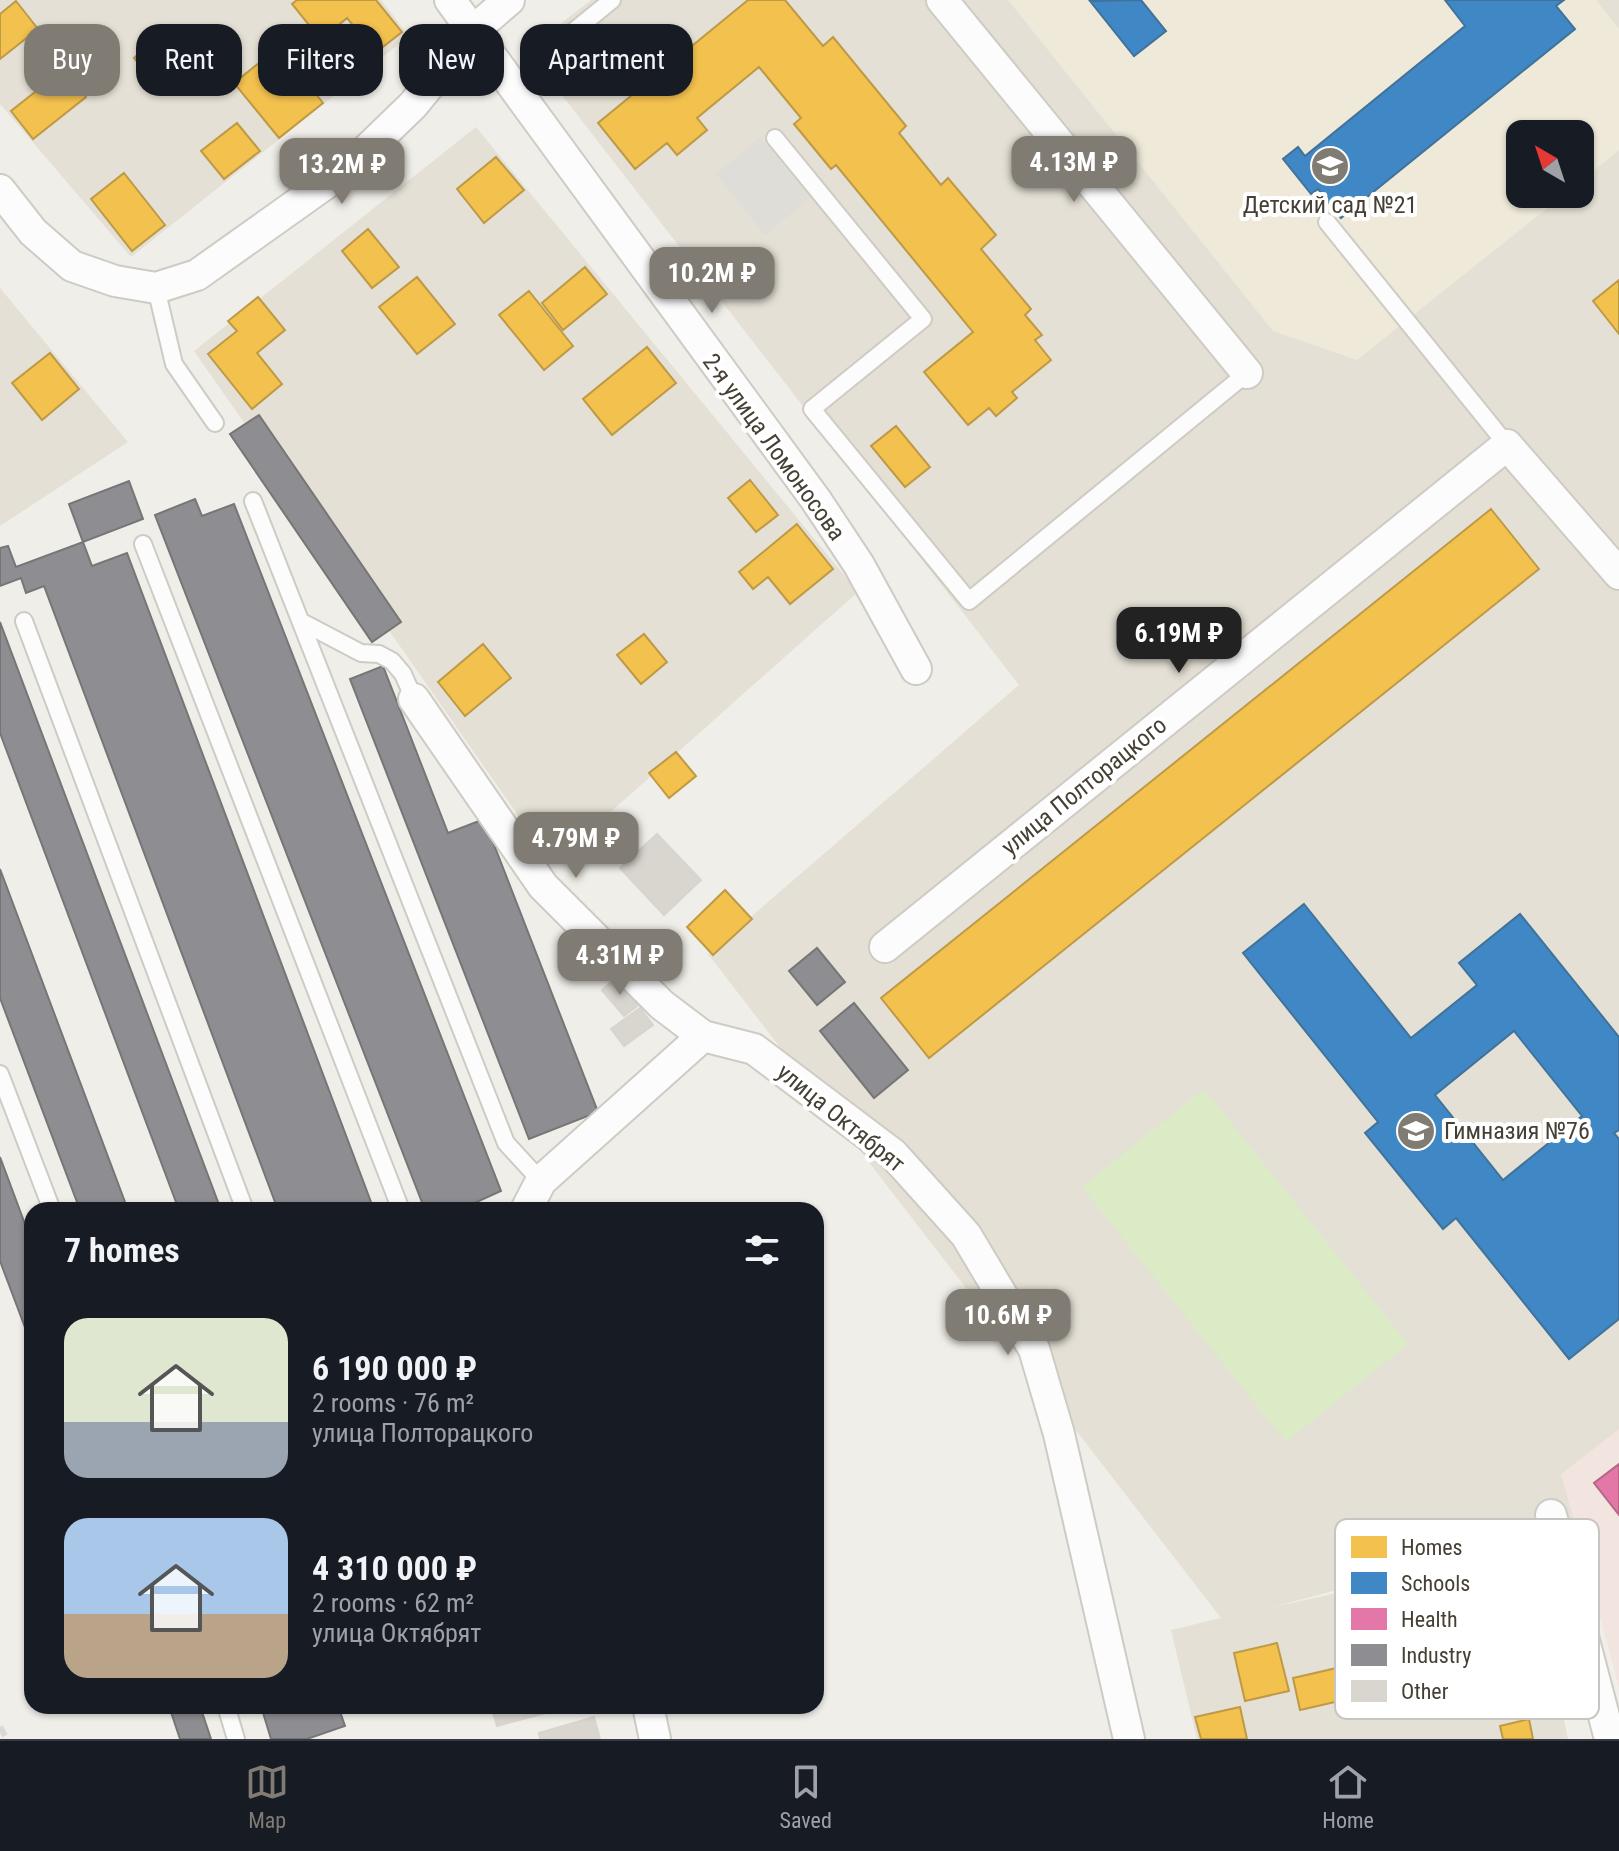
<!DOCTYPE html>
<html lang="en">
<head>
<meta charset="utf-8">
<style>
	body { margin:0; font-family:"Roboto Condensed",sans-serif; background:#242831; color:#f1f3f6; height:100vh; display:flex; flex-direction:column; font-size:30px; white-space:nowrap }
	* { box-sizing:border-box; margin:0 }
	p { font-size:26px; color:#9ea1a6 }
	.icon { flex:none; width:44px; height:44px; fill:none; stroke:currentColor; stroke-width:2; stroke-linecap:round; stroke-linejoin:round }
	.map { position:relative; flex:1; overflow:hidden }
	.side { position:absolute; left:24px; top:1202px; width:800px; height:512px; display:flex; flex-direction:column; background:#171b24; border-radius:24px; box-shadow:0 2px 6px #0004 }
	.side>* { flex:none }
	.banner { position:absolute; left:24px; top:24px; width:800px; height:72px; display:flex; gap:16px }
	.needle { width:52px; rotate:321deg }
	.controls { position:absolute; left:1506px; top:120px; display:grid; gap:16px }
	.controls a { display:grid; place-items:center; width:88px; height:88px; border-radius:16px; background:#171b24; box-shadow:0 2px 6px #0004; font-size:40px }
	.price { position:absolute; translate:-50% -68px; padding:0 18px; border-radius:16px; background:#817c73; color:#fff; font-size:26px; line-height:52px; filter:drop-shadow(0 2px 4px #0008) }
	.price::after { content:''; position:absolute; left:50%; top:48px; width:24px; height:18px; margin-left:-12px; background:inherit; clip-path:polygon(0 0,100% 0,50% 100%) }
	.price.current { background:#222; color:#fff }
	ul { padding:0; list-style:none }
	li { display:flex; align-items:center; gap:24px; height:200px; padding:0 40px }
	li span { display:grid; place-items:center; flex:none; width:224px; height:160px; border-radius:24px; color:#555 }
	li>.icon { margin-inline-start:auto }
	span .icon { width:96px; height:96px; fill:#fffc; stroke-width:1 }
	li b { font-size:34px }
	h2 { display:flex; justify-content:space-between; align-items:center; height:96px; padding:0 40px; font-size:34px }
	.chip { padding:0 28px; border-radius:24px; background:#171b24; box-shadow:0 2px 6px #0004; font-size:28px; line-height:72px }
	.chip.current { background:#817c73; color:#fff }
	.menu { display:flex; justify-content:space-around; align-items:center; height:112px; border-top:2px solid #363941; background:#171b24; font-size:22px; color:#9ea1a6 }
	.menu a { display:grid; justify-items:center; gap:4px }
	.menu .current { color:#817c73 }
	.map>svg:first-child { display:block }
	.residential { fill:#e4e0d5; fill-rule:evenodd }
	.education { fill:#eee9d9 }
	.medical { fill:#f2e4de }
	.green { fill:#dbebc6 }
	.parking { fill:#dfddd8 }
	.homes { fill:#f2c14e; stroke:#be9a46; stroke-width:2 }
	.schools { fill:#3f88c5; stroke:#41729a; stroke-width:2; fill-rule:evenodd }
	.health { fill:#e377a8; stroke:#b46685; stroke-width:2 }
	.industry { fill:#8d8d92; stroke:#777676; stroke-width:2 }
	.building { fill:#d9d6d0; stroke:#d8d5ce; stroke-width:2 }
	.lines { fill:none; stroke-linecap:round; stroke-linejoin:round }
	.lane-casing { stroke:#cecbc5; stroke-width:20 }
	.street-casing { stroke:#cecbc5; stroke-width:34 }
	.lane { stroke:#fdfcfc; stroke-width:16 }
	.street { stroke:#fdfcfc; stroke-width:30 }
	.rail { stroke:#d8d8d7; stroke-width:6; stroke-dasharray:10 10; stroke-linecap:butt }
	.labels { text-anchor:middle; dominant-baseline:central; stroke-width:8; stroke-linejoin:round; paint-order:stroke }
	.poi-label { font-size:24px; fill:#453f34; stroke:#fff }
	.street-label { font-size:24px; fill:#453f34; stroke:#fff }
	.key { fill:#fff; stroke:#c7c5c2; stroke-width:2 }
	.key-label { font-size:22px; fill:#453f34 }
</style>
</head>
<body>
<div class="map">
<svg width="1619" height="1739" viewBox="0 0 1619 1739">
	<rect width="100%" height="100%" fill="#f0eee8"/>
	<path class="residential" d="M 0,0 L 381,0 L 409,36 L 131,257 L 0,104 Z
		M 591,0 L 1619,0 L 1619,1676 L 1579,1526 L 1269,1608 L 1528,1551 L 1568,1739 L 1197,1739 L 1171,1630 L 1221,1618 L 708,954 L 1019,685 L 527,50 ZM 1520,134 L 1580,134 L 1580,194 L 1520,194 Z
		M 476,127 L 858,592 L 552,864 L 194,351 Z
		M 0,288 L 128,442 L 0,526 Z"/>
	<path class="education" d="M 1008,0 L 1596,0 L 1619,29 L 1619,150 L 1580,182 L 1580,134 L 1520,134 L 1520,194 L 1565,194 L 1357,360 L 1273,331 Z"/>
	<path class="medical" d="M 1619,1429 L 1619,1687 L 1561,1474 Z"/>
	<path class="green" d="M 1204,1089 L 1408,1344 L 1286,1442 L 1082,1187 Z"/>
	<path class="parking" d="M 760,137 L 810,198 L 765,235 L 716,174 Z"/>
	<path class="homes" d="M 297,0 L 376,0 L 402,32 L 375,53 L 347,18 L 321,40 L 292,4 Z
		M 748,0 L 785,0 L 823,46 L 833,37 L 906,126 L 899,133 L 941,185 L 948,178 L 996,235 L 981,249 L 1031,309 L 1025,315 L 1042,335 L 1035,340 L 1051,360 L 1012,392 L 1017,398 L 996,416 L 989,408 L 968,425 L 924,372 L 973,332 L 836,165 L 831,169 L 794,124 L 801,118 L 759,67 L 697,118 L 707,130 L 677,155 L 667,143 L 635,169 L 598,123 Z
		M 16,1 L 38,29 L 0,59 L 0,14 Z
		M 150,44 L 172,71 L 155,85 L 134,58 Z
		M 279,47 L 323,103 L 279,138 L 234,83 Z
		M 63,70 L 86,97 L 33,139 L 11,111 Z
		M 237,123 L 260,151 L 224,179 L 201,151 Z
		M 496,157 L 524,190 L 484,223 L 457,189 Z
		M 124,173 L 165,225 L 132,251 L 91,199 Z
		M 368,229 L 399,267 L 372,288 L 342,251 Z
		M 585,267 L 607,294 L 563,330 L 542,303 Z
		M 417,277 L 455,324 L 417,354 L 379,307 Z
		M 1619,280 L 1619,334 L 1593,301 Z
		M 529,291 L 573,346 L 544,370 L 499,315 Z
		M 258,297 L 285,330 L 257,353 L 282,384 L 252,409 L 208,354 L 237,331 L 228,321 Z
		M 647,347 L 676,383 L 612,435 L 583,399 Z
		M 50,353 L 79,389 L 42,420 L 12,383 Z
		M 896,426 L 930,467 L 905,487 L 871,446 Z
		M 750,480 L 778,515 L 756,532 L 728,498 Z
		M 1491,509 L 1539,569 L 929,1058 L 881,998 Z
		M 797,524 L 833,569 L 790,604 L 768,577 L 753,589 L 739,572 Z
		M 644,634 L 667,662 L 641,684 L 617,655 Z
		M 483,644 L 511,678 L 465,716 L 438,682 Z
		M 676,752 L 696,776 L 669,798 L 649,773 Z
		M 725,890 L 752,919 L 713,955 L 687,927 Z
		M 1277,1643 L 1289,1691 L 1245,1701 L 1234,1653 Z
		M 1341,1667 L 1348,1699 L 1300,1710 L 1293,1678 Z
		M 1240,1707 L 1247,1739 L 1201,1739 L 1195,1717 Z
		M 1529,1719 L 1533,1739 L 1503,1739 L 1500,1726 Z"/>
	<path class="schools" d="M 1141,0 L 1166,31 L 1134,56 L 1090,1 Z
		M 1445,0 L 1564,0 L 1556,6 L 1575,29 L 1341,218 L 1318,189 L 1311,194 L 1283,159 L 1298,147 L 1305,156 L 1465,26 Z
		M 1304,904 L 1411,1038 L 1477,985 L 1459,963 L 1520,914 L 1619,1037 L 1619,1130 L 1614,1133 L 1619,1139 L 1619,1319 L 1569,1359 L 1456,1218 L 1443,1229 L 1365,1133 L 1378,1122 L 1243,953 ZM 1514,1031 L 1582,1116 L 1503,1180 L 1435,1095 Z"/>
	<path class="health" d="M 1619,1464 L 1619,1515 L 1594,1483 Z"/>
	<path class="industry" d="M 259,415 L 401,622 L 372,642 L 230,434 Z
		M 129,481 L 143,519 L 83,542 L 69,504 Z
		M 195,499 L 202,516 L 234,504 L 501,1191 L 459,1210 L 425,1210 L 155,515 Z
		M 83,542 L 92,566 L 127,553 L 374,1210 L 278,1210 L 44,586 L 26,593 L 21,578 L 0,586 L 0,548 L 8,546 L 16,567 Z
		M 0,622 L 221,1210 L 179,1210 L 0,733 Z
		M 383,666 L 448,833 L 484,819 L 598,1112 L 529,1139 L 350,679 Z
		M 0,869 L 128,1210 L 80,1210 L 0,998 Z
		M 817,948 L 845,982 L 817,1005 L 789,971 Z
		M 854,1003 L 908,1070 L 874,1098 L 820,1031 Z
		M 0,1157 L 32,1243 L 32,1346 L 0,1261 Z
		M 169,1706 L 200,1706 L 211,1739 L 180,1739 Z
		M 261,1706 L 338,1706 L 345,1726 L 307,1739 L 271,1739 Z"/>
	<path class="building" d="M 657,834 L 701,880 L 664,915 L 620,868 Z
		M 616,978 L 638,1005 L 624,1016 L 602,990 Z
		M 640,1008 L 653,1025 L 624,1046 L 611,1029 Z
		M 491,1706 L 572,1706 L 497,1726 Z
		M 594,1717 L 600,1739 L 540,1739 L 539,1733 Z"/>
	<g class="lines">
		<defs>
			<path id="lane" d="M 547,53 L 612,0
				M 775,138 L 923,319 L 812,409 L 969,601 L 1247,373
				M 1327,222 L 1507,445
				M 156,288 L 174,364 L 215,423
				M 253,501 L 506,1143 L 541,1181
				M 143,544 L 401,1210
				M 24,621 L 245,1210
				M 302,622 L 361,653 L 379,654 L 392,661 L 403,674 L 414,699
				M 0,1074 L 52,1210
				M 226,1706 L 236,1739"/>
			<path id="street" d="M 450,0 L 816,500 L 859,565 L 916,669
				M 942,0 L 1247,373
				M 0,190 L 33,232 L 72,266 L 115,281 L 156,288 L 197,275 L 349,167 L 413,105 L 474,30 L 509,0
				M 414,699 L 543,886 L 662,1005 L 703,1036 L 754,1049 L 893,1154 L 966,1235 L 1034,1349 L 1059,1434 L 1129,1739
				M 885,947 L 1507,445 L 1619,574
				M 526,1210 L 541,1181 L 703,1036
				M 1551,1515 L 1610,1739
				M 648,1706 L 655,1739"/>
		</defs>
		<use href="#lane" class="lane-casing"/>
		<use href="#street" class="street-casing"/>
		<use href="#lane" class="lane"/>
		<use href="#street" class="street"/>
		<path class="rail" d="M 0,1727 L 7,1739"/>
	</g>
	<defs>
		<symbol id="school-disc" viewBox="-11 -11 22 22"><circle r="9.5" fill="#817c73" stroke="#fff"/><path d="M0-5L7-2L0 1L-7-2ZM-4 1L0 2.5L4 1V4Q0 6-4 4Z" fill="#fff"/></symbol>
	</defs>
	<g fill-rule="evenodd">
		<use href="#school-disc" x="1308" y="144" width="44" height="44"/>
		<use href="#school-disc" x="1394" y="1109" width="44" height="44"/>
	</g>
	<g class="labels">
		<g class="poi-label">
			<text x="1330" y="205">Детский сад №21</text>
			<text x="1444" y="1131" text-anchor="start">Гимназия №76</text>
		</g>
		<g class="street-label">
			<text transform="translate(774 447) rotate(54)">2-я улица Ломоносова</text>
			<text transform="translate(1084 786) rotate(-39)">улица Полторацкого</text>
			<text transform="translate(841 1118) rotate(39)">улица Октябрят</text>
		</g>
	</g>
	<rect x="1335" y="1519" width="264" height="200" rx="12" class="key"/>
	<rect x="1351" y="1536" width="36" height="22" fill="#f2c14e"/>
	<rect x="1351" y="1572" width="36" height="22" fill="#3f88c5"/>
	<rect x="1351" y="1608" width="36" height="22" fill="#e377a8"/>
	<rect x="1351" y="1644" width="36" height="22" fill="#8d8d92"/>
	<rect x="1351" y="1680" width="36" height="22" fill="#d9d6d0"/>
	<g class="key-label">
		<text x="1401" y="1555">Homes</text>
		<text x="1401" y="1591">Schools</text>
		<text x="1401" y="1627">Health</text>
		<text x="1401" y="1663">Industry</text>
		<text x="1401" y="1699">Other</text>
	</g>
</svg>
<div class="controls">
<a><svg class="needle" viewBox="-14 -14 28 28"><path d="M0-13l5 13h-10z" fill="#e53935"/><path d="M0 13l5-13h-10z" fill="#9ea1a6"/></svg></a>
</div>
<b class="price" style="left:1074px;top:204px">4.13M ₽</b>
<b class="price" style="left:342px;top:206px">13.2M ₽</b>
<b class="price" style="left:712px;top:315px">10.2M ₽</b>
<b class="price current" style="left:1179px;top:675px">6.19M ₽</b>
<b class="price" style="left:576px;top:880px">4.79M ₽</b>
<b class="price" style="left:620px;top:997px">4.31M ₽</b>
<b class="price" style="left:1008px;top:1357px">10.6M ₽</b>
<div class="banner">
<a class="chip current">Buy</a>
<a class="chip">Rent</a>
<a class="chip">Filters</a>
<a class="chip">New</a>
<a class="chip">Apartment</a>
</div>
<section class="side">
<h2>7 homes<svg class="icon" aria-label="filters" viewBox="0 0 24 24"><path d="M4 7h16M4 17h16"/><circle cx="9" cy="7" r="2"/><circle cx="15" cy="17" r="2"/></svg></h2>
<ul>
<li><span style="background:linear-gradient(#dfe7d0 65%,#9aa5b1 0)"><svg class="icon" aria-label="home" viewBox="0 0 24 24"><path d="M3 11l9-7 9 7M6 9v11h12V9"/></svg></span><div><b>6 190 000 ₽</b><p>2 rooms · 76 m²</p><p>улица Полторацкого</p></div></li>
<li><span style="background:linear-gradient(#a9c7e8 60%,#b9a48a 0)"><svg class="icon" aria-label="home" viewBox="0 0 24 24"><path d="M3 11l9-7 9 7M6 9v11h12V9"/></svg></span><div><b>4 310 000 ₽</b><p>2 rooms · 62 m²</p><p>улица Октябрят</p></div></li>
</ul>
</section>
</div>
<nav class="menu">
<a class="current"><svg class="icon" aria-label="map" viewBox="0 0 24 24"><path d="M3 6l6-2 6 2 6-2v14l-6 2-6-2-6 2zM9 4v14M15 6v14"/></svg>Map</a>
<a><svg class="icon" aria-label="saved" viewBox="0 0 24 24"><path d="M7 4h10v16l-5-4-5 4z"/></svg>Saved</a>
<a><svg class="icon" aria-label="home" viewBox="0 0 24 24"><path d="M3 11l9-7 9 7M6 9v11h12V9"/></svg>Home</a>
</nav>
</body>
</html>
